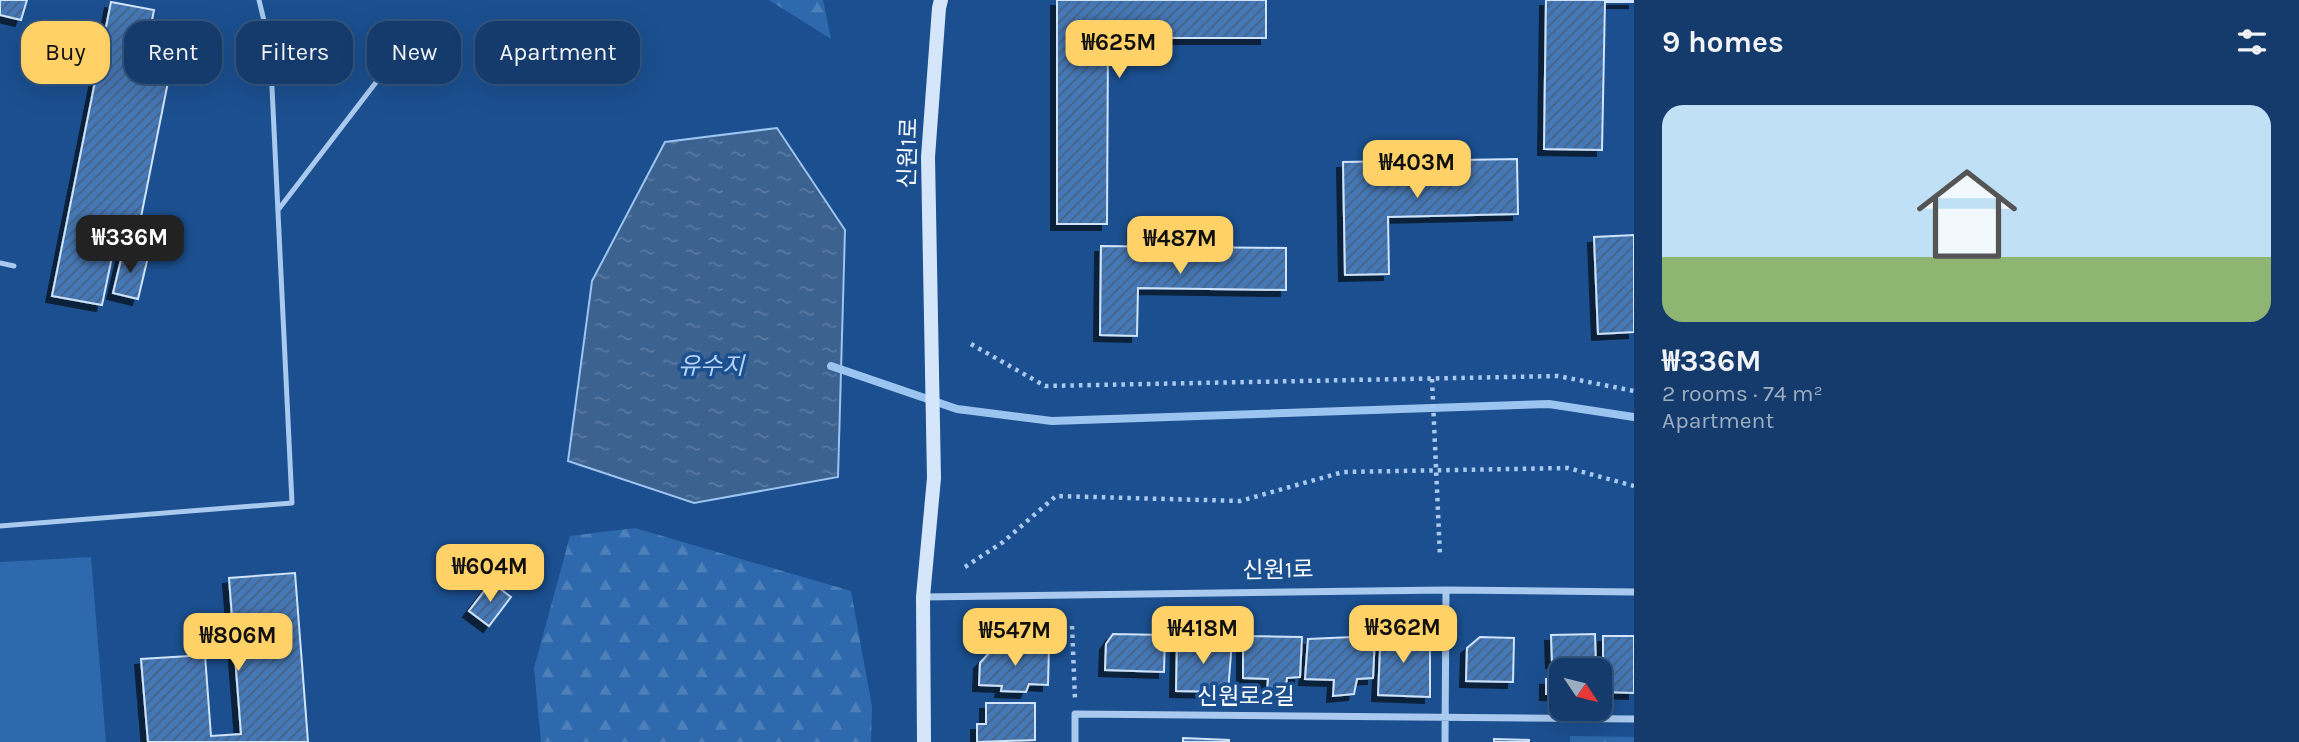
<!DOCTYPE html>
<html lang="en">
<head>
<meta charset="utf-8">
<style>
	body { margin:0; font-family:Karla,"Noto Sans KR",sans-serif; background:#1d4271; color:#f1f3f6; height:100vh; display:flex; flex-direction:column; font-size:26px; white-space:nowrap }
	* { box-sizing:border-box; margin:0 }
	p { font-size:23px; color:#9dadc1 }
	.icon { flex:none; width:38px; height:38px; fill:none; stroke:currentColor; stroke-width:2; stroke-linecap:round; stroke-linejoin:round }
	.map { position:relative; flex:1; overflow:hidden }
	.drawer { display:flex; flex-direction:column; background:#143b6b; width:665px }
	.drawer>* { flex:none }
	.hud { position:absolute; left:21px; top:21px; width:665px; height:63px; display:flex; gap:14px }
	.needle { width:46px; rotate:125deg }
	.tools { position:absolute; left:1549px; top:658px; display:grid; gap:14px }
	.tools a { display:grid; place-items:center; width:63px; height:63px; border-radius:14px; background:#143b6b; box-shadow:0 7px 28px #0002,0 0 0 2px #33557e; font-size:35px }
	.price { position:absolute; translate:-50% -60px; padding:0 16px; border-radius:14px; background:#ffd166; color:#111; font-size:23px; line-height:46px; filter:drop-shadow(0 2px 4px #0008) }
	.price::after { content:''; position:absolute; left:50%; top:42px; width:21px; height:16px; margin-left:-10px; background:inherit; clip-path:polygon(0 0,100% 0,50% 100%) }
	.price.selected { background:#222; color:#fff }
	ul { padding:0; list-style:none }
	li { display:grid; align-content:center; gap:14px; height:371px; padding:0 28px }
	li span { display:grid; place-items:center; height:217px; border-radius:21px; color:#555 }
	li>.icon { margin-inline-start:auto }
	span .icon { width:126px; height:126px; fill:#fffc; stroke-width:1 }
	li b { font-size:30px }
	h2 { display:flex; justify-content:space-between; align-items:center; height:84px; padding:0 28px; font-size:30px }
	.chip { padding:0 24px; border-radius:21px; background:#143b6b; box-shadow:0 7px 28px #0002,0 0 0 2px #33557e; font-size:24px; line-height:63px }
	.chip.selected { background:#ffd166; color:#111 }
	main { display:flex; flex:1; min-height:0 }
	.map>svg:first-child { display:block }
	.grass { fill:url(#grass-tufts) }
	.forest { fill:url(#forest-firs) }
	.pitch { fill:#2e69ad }
	.water { fill:url(#water-ripples); stroke:#9cc4f0; stroke-width:2 }
	.lines { fill:none; stroke-linecap:round; stroke-linejoin:round }
	.stream { stroke:#9cc4f0; stroke-width:8 }
	.building { fill:url(#building-hatch); stroke:#cfe3fa; stroke-width:2; filter:url(#shadow) }
	.path { stroke:#a9c9ee; stroke-width:4.5; stroke-dasharray:3.5 5; stroke-linecap:butt }
	.lane { stroke:#a9c9ee; stroke-width:5 }
	.street { stroke:#a9c9ee; stroke-width:7 }
	.secondary { stroke:#d6e6fa; stroke-width:14 }
	.labels { text-anchor:middle; dominant-baseline:central; stroke-width:7; stroke-linejoin:round; paint-order:stroke }
	.street-label { font-size:23px; fill:#fff; stroke:#1b4f8f }
	.water-label { font-size:24px; font-style:italic; fill:#b5d3f5; stroke:#1b4f8f }
</style>
</head>
<body>
<main>
<div class="map">
<svg width="1634" height="742" viewBox="0 0 1634 742">
	<defs>
		<pattern id="grass-tufts" width="24" height="20" patternUnits="userSpaceOnUse" patternTransform="scale(1.75)"><rect width="24" height="20" fill="#2e69ad"/><path d="M3 7l-1-3M5 7V3M7 7l1-3M15 17l-1-3M17 17v-4M19 17l1-3" fill="none" stroke="#4d80b9"/></pattern>
		<pattern id="forest-firs" width="22" height="20" patternUnits="userSpaceOnUse" patternTransform="scale(1.75)"><rect width="22" height="20" fill="#2e69ad"/><path d="M5 1l3.5 6h-7zM16 11l3.5 6h-7z" fill="#4d80b9"/></pattern>
		<pattern id="water-ripples" width="26" height="14" patternUnits="userSpaceOnUse" patternTransform="scale(1.75)"><rect width="26" height="14" fill="#3c6290"/><path d="M2 4q2-2 4 0t4 0M15 11q2-2 4 0t4 0" fill="none" stroke="#597aa1"/></pattern>
		<pattern id="building-hatch" width="6" height="6" patternUnits="userSpaceOnUse" patternTransform="scale(1.75)"><rect width="6" height="6" fill="#4478b7"/><path d="M-1 1l2-2M0 6l6-6M5 7l2-2" fill="none" stroke="#486282"/></pattern>
		<filter id="shadow"><feDropShadow dx="-6" dy="6" stdDeviation="0" flood-color="#0009"/></filter>
	</defs>
	<rect width="100%" height="100%" fill="#1b4f8f"/>
	<path class="grass" d="M 1570,736 L 1634,737 L 1634,742 L 1570,742 Z"/>
	<path class="forest" d="M 769,0 L 823,0 L 831,39 Z
		M 635,528 L 851,591 L 872,707 L 871,742 L 541,742 L 534,668 L 570,536 Z"/>
	<path class="pitch" d="M 91,557 L 106,742 L 0,742 L 0,562 Z"/>
	<path class="water" d="M 777,128 L 845,230 L 838,477 L 694,503 L 568,461 L 592,281 L 665,142 Z"/>
	<g class="lines">
		<path class="stream" d="M 831,366 L 957,409 L 1052,421 L 1549,404 L 1634,417"/>
	</g>
	<path class="building" d="M 0,0 L 27,0 L 21,20 L 0,15 Z
		M 1057,0 L 1266,0 L 1266,38 L 1108,38 L 1107,224 L 1057,224 Z
		M 1546,0 L 1634,0 L 1634,2 L 1605,2 L 1602,150 L 1544,149 Z
		M 111,2 L 154,10 L 141,77 L 168,82 L 136,242 L 116,238 L 102,305 L 52,296 Z
		M 1517,159 L 1518,214 L 1388,217 L 1389,274 L 1345,275 L 1343,162 Z
		M 1634,235 L 1634,332 L 1598,334 L 1594,237 Z
		M 1101,246 L 1286,248 L 1286,290 L 1138,288 L 1137,336 L 1100,335 Z
		M 123,251 L 148,257 L 138,299 L 113,293 Z
		M 295,573 L 308,742 L 148,742 L 141,659 L 205,655 L 211,736 L 241,734 L 229,578 Z
		M 491,582 L 511,597 L 489,626 L 469,611 Z
		M 1381,628 L 1418,633 L 1417,647 L 1430,647 L 1430,697 L 1378,695 Z
		M 1113,634 L 1165,635 L 1164,672 L 1105,670 L 1106,644 Z
		M 1595,634 L 1596,670 L 1566,670 L 1566,662 L 1552,662 L 1551,635 Z
		M 1243,636 L 1302,637 L 1300,677 L 1287,678 L 1285,692 L 1267,692 L 1268,679 L 1243,678 Z
		M 1375,636 L 1373,678 L 1357,679 L 1354,694 L 1333,696 L 1334,680 L 1305,679 L 1308,639 Z
		M 1603,636 L 1634,636 L 1634,693 L 1603,692 Z
		M 1480,637 L 1514,638 L 1513,682 L 1466,681 L 1467,648 Z
		M 1177,639 L 1232,641 L 1228,692 L 1176,691 Z
		M 999,642 L 1011,642 L 1011,650 L 1039,651 L 1039,646 L 1049,646 L 1048,685 L 1029,684 L 1026,692 L 1001,691 L 1002,686 L 979,685 L 980,663 Z
		M 1561,678 L 1561,694 L 1546,694 L 1546,679 Z
		M 986,703 L 1035,703 L 1035,740 L 977,742 L 977,724 L 986,724 Z
		M 1183,738 L 1229,740 L 1229,742 L 1183,742 Z
		M 1494,739 L 1529,740 L 1529,742 L 1494,742 Z"/>
	<g class="lines">
		<path class="path" d="M 971,344 L 1045,386 L 1558,376 L 1634,391
			M 1432,379 L 1440,556
			M 965,567 L 1003,542 L 1056,496 L 1240,501 L 1343,472 L 1568,468 L 1634,486
			M 1072,626 L 1075,699"/>
		<path class="lane" d="M 278,210 L 397,55
			M 0,263 L 14,266
			M 0,526 L 292,503 L 270,46 L 259,0"/>
		<path class="street" d="M 923,597 L 1446,590 L 1634,592
			M 1075,742 L 1075,714 L 1634,719
			M 1445,742 L 1446,590"/>
		<path class="secondary" d="M 924,742 L 923,597 L 934,478 L 928,157 L 939,8 L 941,0"/>
	</g>
	<g class="labels">
		<g class="street-label">
			<text transform="translate(908 153) rotate(-88)">신원1로</text>
			<text transform="translate(1278 570) rotate(-1)">신원1로</text>
			<text x="1246" y="696">신원로2길</text>
		</g>
		<g class="water-label">
			<text x="711" y="366">유수지</text>
		</g>
	</g>
</svg>
<div class="tools">
<a><svg class="needle" viewBox="-14 -14 28 28"><path d="M0-13l5 13h-10z" fill="#e53935"/><path d="M0 13l5-13h-10z" fill="#9dadc1"/></svg></a>
</div>
<b class="price" style="left:1119px;top:80px">₩625M</b>
<b class="price" style="left:1417px;top:200px">₩403M</b>
<b class="price selected" style="left:130px;top:275px">₩336M</b>
<b class="price" style="left:1180px;top:276px">₩487M</b>
<b class="price" style="left:490px;top:604px">₩604M</b>
<b class="price" style="left:1403px;top:665px">₩362M</b>
<b class="price" style="left:1203px;top:666px">₩418M</b>
<b class="price" style="left:1015px;top:668px">₩547M</b>
<b class="price" style="left:238px;top:673px">₩806M</b>
<div class="hud">
<a class="chip selected">Buy</a>
<a class="chip">Rent</a>
<a class="chip">Filters</a>
<a class="chip">New</a>
<a class="chip">Apartment</a>
</div>
</div>
<section class="drawer">
<h2>9 homes<svg class="icon" aria-label="filters" viewBox="0 0 24 24"><path d="M4 7h16M4 17h16"/><circle cx="9" cy="7" r="2"/><circle cx="15" cy="17" r="2"/></svg></h2>
<ul>
<li><span style="background:linear-gradient(#bfe0f5 70%,#8fb573 0)"><svg class="icon" aria-label="home" viewBox="0 0 24 24"><path d="M3 11l9-7 9 7M6 9v11h12V9"/></svg></span><div><b>₩336M</b><p>2 rooms · 74 m²</p><p>Apartment</p></div></li>
</ul>
</section>
</main>
</body>
</html>
